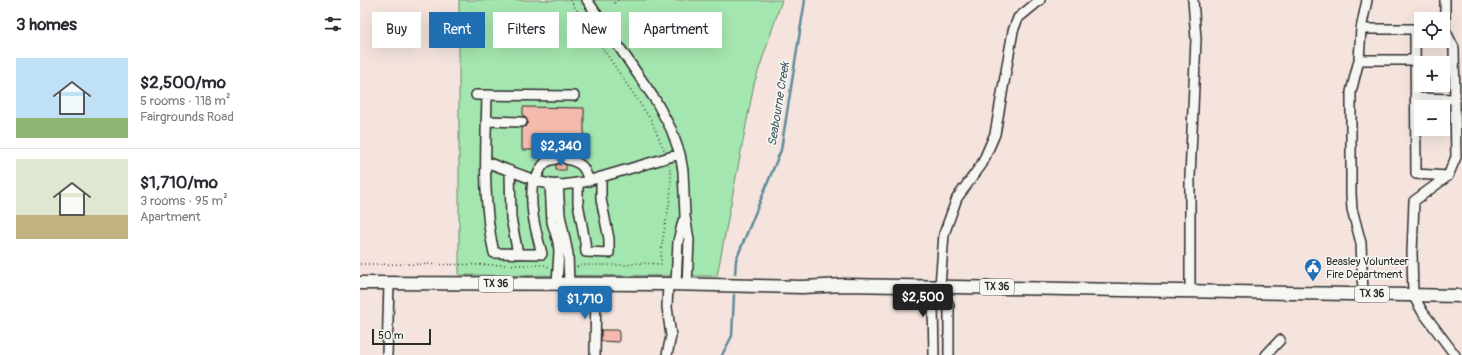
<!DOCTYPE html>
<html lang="en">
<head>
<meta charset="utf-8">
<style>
	body { margin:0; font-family:Pangolin,sans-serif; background:#f2f2f3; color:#2b2b33; height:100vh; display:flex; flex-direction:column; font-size:15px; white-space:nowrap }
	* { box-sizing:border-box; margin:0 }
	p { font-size:13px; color:#7c7c81 }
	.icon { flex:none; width:22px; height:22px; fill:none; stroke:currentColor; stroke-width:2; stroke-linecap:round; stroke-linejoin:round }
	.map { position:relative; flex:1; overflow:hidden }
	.panel { display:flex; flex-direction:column; background:#fff; width:360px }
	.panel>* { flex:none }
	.hud { position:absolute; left:12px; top:12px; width:380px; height:36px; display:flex; gap:8px }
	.buttons { position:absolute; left:1054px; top:12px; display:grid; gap:8px }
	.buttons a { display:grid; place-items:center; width:36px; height:36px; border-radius:0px; background:#fff; box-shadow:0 4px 16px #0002; font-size:20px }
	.scale { position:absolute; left:12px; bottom:10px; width:59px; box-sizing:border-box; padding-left:4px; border:2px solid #2b2b2b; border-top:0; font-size:11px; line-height:14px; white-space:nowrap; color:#2b2b2b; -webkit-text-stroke:3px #f6f6f2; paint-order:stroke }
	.price { position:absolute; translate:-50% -34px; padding:0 9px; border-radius:4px; background:#1f6fb2; color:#fff; font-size:13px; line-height:26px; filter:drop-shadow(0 1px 2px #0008) }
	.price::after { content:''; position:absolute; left:50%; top:24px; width:12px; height:9px; margin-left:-6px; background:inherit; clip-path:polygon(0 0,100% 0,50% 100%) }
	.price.on { background:#222; color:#fff }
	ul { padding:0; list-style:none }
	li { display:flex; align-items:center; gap:12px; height:100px; padding:0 16px }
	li+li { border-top:1px solid #e1e1e2 }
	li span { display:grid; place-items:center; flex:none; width:112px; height:80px; border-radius:0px; color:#555 }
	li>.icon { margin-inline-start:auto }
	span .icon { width:48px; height:48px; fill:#fffc; stroke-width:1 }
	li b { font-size:17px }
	h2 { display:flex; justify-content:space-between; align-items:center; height:48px; padding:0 16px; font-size:17px }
	.tag { padding:0 14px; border-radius:0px; background:#fff; box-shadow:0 4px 16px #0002; font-size:14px; line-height:36px }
	.tag.on { background:#1f6fb2; color:#fff }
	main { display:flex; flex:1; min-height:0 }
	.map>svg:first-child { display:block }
	.green { fill:#a4e6af; stroke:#68886d }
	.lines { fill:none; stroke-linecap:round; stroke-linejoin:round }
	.stream { stroke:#5f8a99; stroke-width:2.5 }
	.building { fill:#f4baae; stroke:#2b2b2b }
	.minor-casing { stroke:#2b2b2b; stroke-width:12 }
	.major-casing { stroke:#2b2b2b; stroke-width:15 }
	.path { stroke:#2b2b2b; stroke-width:1.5; stroke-dasharray:1 3; stroke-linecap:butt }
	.minor { stroke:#f6f6f2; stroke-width:9 }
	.major { stroke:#f6f6f2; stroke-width:12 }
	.labels { text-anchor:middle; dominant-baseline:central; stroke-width:3.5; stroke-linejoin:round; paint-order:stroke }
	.shield { fill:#f6f6f2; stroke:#686867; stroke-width:1 }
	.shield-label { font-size:10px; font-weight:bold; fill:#2b2b2b }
	.poi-label { font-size:11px; fill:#2b2b2b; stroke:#f6f6f2; text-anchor:start }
	.water-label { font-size:12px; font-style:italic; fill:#455b62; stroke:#f6f6f2 }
</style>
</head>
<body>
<main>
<section class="panel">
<h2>3 homes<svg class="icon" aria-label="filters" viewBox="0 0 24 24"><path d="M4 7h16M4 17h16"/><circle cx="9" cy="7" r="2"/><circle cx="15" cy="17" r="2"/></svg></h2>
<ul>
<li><span style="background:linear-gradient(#bfe0f5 75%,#8fb573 0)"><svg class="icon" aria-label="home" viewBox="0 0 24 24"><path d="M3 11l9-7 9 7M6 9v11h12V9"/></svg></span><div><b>$2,500/mo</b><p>5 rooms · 118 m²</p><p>Fairgrounds Road</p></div></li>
<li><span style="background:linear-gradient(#dfe7d0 70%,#c2b280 0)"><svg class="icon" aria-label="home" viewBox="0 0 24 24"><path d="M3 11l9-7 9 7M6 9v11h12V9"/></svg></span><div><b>$1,710/mo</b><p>3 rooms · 95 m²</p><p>Apartment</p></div></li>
</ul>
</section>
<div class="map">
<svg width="1102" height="355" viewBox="0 0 1102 355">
	<rect width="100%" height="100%" fill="#f5e4de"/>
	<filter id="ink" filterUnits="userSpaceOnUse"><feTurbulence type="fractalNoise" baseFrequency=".025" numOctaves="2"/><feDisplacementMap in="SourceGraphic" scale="8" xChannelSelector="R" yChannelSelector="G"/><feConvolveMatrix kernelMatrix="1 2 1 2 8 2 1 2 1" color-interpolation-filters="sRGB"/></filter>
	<g filter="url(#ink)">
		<path class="green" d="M 99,0 L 422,0 L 394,84 L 357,276 L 99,275 Z"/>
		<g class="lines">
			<path class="stream" d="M 375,274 L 376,260 L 421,150 L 445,0
				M 362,355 L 372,336 L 374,295"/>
		</g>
		<path class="building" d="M 163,107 L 224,108 L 224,150 L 206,150 L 206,153 L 201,156 L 198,153 L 189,154 L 189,150 L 162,150 L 162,128 L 167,125 L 168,122 L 165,117 L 163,116 Z
			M 201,162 L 206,165 L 206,170 L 196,170 L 196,165 Z
			M 241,330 L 259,330 L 259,342 L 241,341 Z"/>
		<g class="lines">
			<defs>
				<path id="minor" d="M 227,0 L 283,82 L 296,101 L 311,129 L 320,154 L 323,171 L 325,216 L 329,240 L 327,285
					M 1001,29 L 1060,29
					M 1055,29 L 1056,174 L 1088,176 L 1096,157 L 1094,48 L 1085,30 L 1085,0
					M 999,60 L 1055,60
					M 116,95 L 214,96
					M 127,95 C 126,148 122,202 134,253 L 182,254 C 175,228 169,207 173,180
					M 1056,98 L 1095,99
					M 126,121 L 162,122
					M 206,159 C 222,163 224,166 229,181
					M 126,162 L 180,182 L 190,184 L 202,185 L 224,182 L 320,154
					M 150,171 L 151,218 L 158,254
					M 1088,176 L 1054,201 L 1052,253 L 1053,295 L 1062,311 L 1095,355
					M 175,181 C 180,170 182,160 196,159
					M 218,183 L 218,203 L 225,242 L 226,252 L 249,253 L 249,239 L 241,199 L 241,178
					M 190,184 L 192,222 L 198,242 L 199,251 L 197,285
					M 198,184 L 200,215 L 208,254 L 209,285
					M 316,284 L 318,242 L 323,221
					M 580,286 L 589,305 L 589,355
					M 830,290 L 830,177 L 836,39 L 833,0
					M 1003,294 L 1001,243 L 992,209 L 991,194 L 991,92 L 999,60 L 1001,29 L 1007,0
					M 27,355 L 29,283
					M 235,355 L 236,285
					M 307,355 L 311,336 L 307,307 L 308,284
					M 574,355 L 573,306 L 580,286 L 584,234 L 597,198 L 622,164 L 635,134 L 653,31 L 658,18 L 680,0
					M 906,355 L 920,340"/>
				<path id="major" d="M 0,283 L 308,284 L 442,287 L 485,285 L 1102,296"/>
			</defs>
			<use href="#minor" class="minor-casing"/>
			<use href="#major" class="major-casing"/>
			<path class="path" d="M 210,0 L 291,120 L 304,150
				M 254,3 L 258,0
				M 0,264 L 185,265 L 189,267
				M 217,267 L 221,265 L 267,265 L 278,263 L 301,264 C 301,255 301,247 303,239 C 306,214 315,190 309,165"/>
			<use href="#minor" class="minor"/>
			<use href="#major" class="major"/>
		</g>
	</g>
	<defs>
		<symbol id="civic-pin" viewBox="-11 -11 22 30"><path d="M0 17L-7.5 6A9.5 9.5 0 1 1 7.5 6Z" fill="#1f6fb2" stroke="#f6f6f2"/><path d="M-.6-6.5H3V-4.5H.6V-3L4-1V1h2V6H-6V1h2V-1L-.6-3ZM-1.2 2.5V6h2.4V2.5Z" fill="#fff"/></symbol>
	</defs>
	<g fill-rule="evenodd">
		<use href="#civic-pin" x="943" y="257" width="20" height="27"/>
	</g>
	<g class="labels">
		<g class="shield">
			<rect x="119" y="276" width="34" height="16" rx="3"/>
			<rect x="620" y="279" width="34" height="16" rx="3"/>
			<rect x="995" y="286" width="34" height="16" rx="3"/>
		</g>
		<g class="shield-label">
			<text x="136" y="284">TX 36</text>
			<text x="637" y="287">TX 36</text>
			<text x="1012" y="294">TX 36</text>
		</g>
		<g class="poi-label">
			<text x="966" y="261">Beasley Volunteer<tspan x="966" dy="13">Fire Department</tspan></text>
		</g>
		<g class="water-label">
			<text transform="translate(419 104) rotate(-81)">Seabourne Creek</text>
		</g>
	</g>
</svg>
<div class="buttons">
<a><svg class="icon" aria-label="locate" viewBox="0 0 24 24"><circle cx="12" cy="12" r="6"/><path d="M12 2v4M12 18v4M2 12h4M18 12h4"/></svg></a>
<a>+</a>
<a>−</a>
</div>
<div class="scale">50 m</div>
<b class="price" style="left:201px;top:167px">$2,340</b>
<b class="price on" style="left:563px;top:318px">$2,500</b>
<b class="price" style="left:225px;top:320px">$1,710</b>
<div class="hud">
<a class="tag">Buy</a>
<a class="tag on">Rent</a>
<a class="tag">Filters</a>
<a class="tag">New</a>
<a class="tag">Apartment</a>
</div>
</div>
</main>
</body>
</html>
